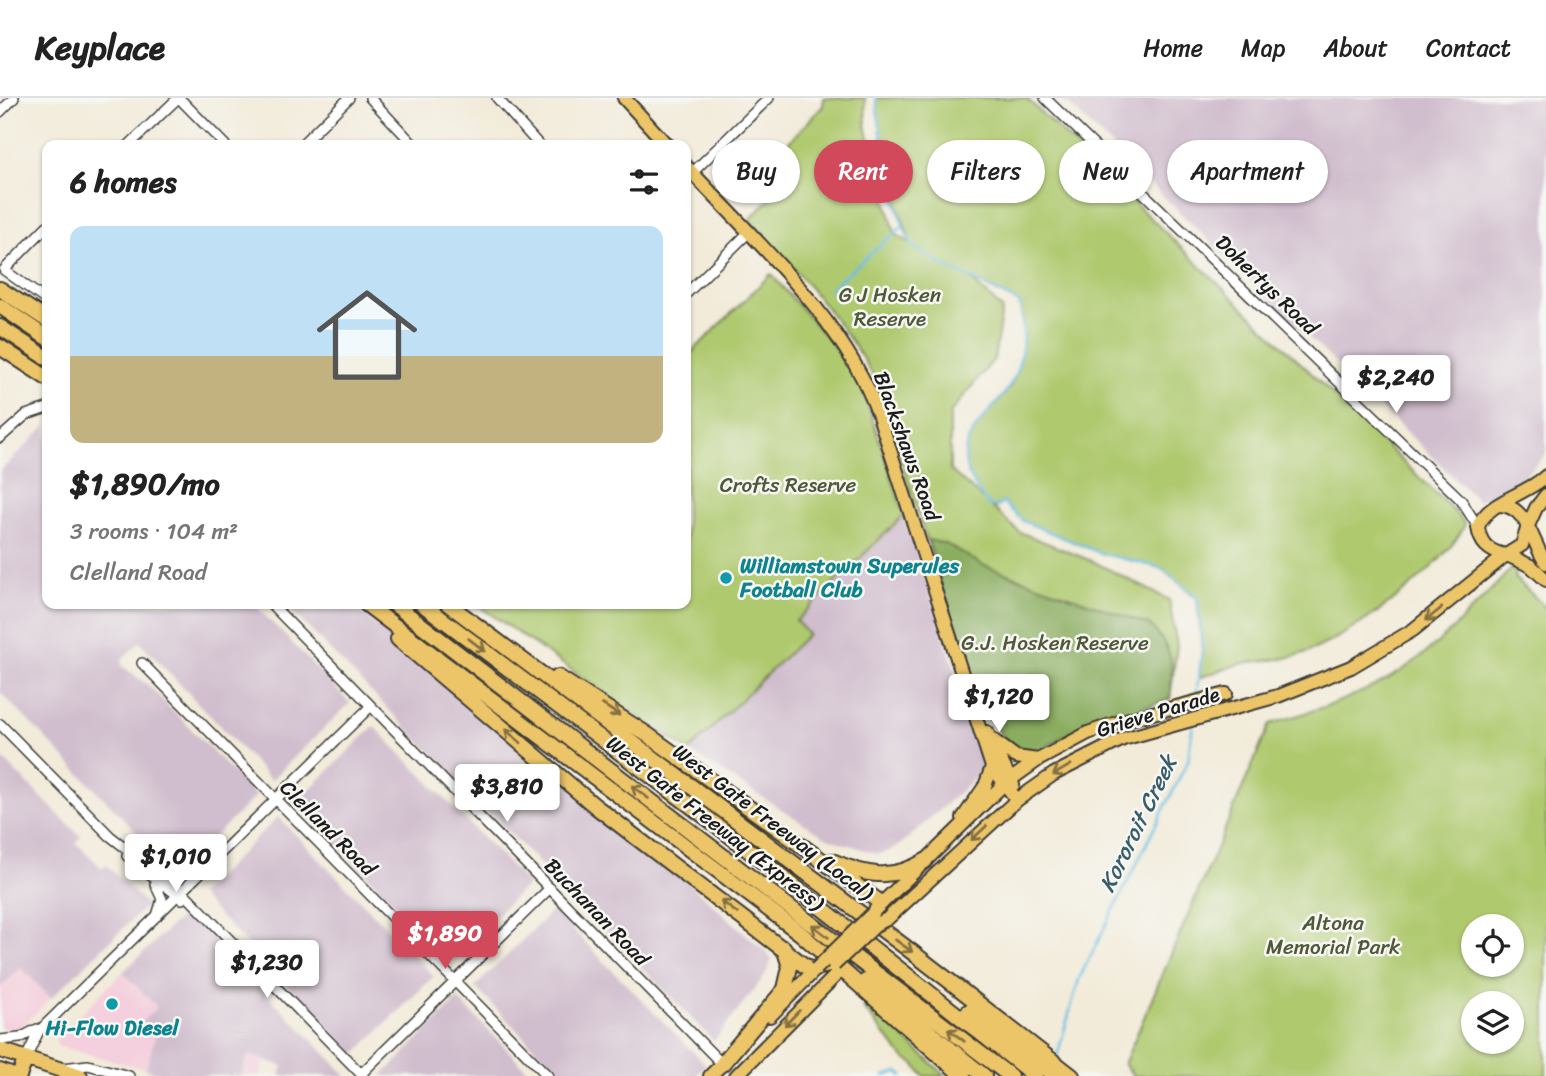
<!DOCTYPE html>
<html lang="en">
<head>
<meta charset="utf-8">
<style>
	body { margin:0; font-family:Sriracha,sans-serif; background:#f2f2f2; color:#222; height:100vh; display:flex; flex-direction:column; font-size:26px; white-space:nowrap }
	* { box-sizing:border-box; margin:0 }
	p { font-size:23px; color:#767676 }
	.icon { flex:none; width:38px; height:38px; fill:none; stroke:currentColor; stroke-width:2; stroke-linecap:round; stroke-linejoin:round }
	.map { position:relative; flex:1; overflow:hidden }
	.drawer { position:absolute; left:42px; top:42px; width:649px; height:469px; display:flex; flex-direction:column; background:#fff; border-radius:14px; box-shadow:0 2px 5px #0004 }
	.drawer>* { flex:none }
	.banner { position:absolute; left:712px; top:42px; width:665px; height:63px; display:flex; gap:14px }
	.tools { position:absolute; left:1461px; top:816px; display:grid; gap:14px }
	.tools a { display:grid; place-items:center; width:63px; height:63px; border-radius:50%; background:#fff; box-shadow:0 2px 5px #0004; font-size:35px }
	.price { position:absolute; translate:-50% -60px; padding:0 16px; border-radius:7px; background:#fff; color:#222; font-size:23px; line-height:46px; filter:drop-shadow(0 2px 4px #0008) }
	.price::after { content:''; position:absolute; left:50%; top:42px; width:21px; height:16px; margin-left:-10px; background:inherit; clip-path:polygon(0 0,100% 0,50% 100%) }
	.price.active { background:#d1495b; color:#fff }
	ul { padding:0; list-style:none }
	li { display:grid; align-content:center; gap:14px; height:371px; padding:0 28px }
	li span { display:grid; place-items:center; height:217px; border-radius:14px; color:#555 }
	li>.icon { margin-inline-start:auto }
	span .icon { width:126px; height:126px; fill:#fffc; stroke-width:1 }
	li b { font-size:30px }
	h2 { display:flex; justify-content:space-between; align-items:center; height:84px; padding:0 28px; font-size:30px }
	.chip { padding:0 24px; border-radius:32px; background:#fff; box-shadow:0 2px 5px #0004; font-size:24px; line-height:63px }
	.chip.active { background:#d1495b; color:#fff }
	header { display:flex; align-items:center; gap:42px; box-sizing:border-box; height:98px; padding:0 35px; background:#fff; border-bottom:2px solid #e0e0e0 }
	header strong { font-size:33px }
	nav { display:flex; gap:38px; margin-inline-start:auto; font-size:24px }
	.map>svg:first-child { display:block }
	.built { fill:#f4cfdd }
	.industrial { fill:#d0bdcd }
	.green { fill:#afc96e; stroke:#667245; stroke-width:2; fill-rule:evenodd }
	.forest { fill:#8bad61; stroke:#54643e; stroke-width:2 }
	.lines { fill:none; stroke-linecap:round; stroke-linejoin:round }
	.stream { stroke:#68bee5; stroke-width:2.5 }
	.minor-casing { stroke:#3c3b38; stroke-width:12 }
	.major-casing { stroke:#3c3b38; stroke-width:16 }
	.highway-casing { stroke:#3c3b38; stroke-width:18 }
	.minor { stroke:#fff; stroke-width:9 }
	.major { stroke:#edc569; stroke-width:12 }
	.highway { stroke:#edc569; stroke-width:14 }
	.major-bridge-casing { stroke:#3c3b38; stroke-width:16; stroke-linecap:butt }
	.major-bridge { stroke:#edc569; stroke-width:12 }
	.oneway { stroke:#847042 }
	.culture-dot { fill:#0f9aa8; stroke:#f6f6f2; stroke-width:2.5 }
	.labels { text-anchor:middle; dominant-baseline:central; stroke-width:5; stroke-linejoin:round; paint-order:stroke }
	.street-label { font-size:21px; fill:#1c1c1c; stroke:#f6f6f2 }
	.park-label { font-size:21px; fill:#4f5939; stroke:#f6f6f2 }
	.culture-label { font-size:21px; font-weight:bold; fill:#0d838f; stroke:#f6f6f2; text-anchor:start }
	.water-label { font-size:23px; font-style:italic; fill:#3a5d6c; stroke:#f6f6f2 }
</style>
</head>
<body>
<header>
<strong>Keyplace</strong>
<nav><a>Home</a><a>Map</a><a>About</a><a>Contact</a></nav>
</header>
<div class="map">
<svg width="1546" height="978" viewBox="0 0 1546 978">
	<rect width="100%" height="100%" fill="#f6f6f2"/>
	<filter id="ink" filterUnits="userSpaceOnUse"><feTurbulence type="fractalNoise" baseFrequency=".0143" numOctaves="2"/><feDisplacementMap in="SourceGraphic" scale="14" xChannelSelector="R" yChannelSelector="G"/><feConvolveMatrix kernelMatrix="1 2 1 2 8 2 1 2 1" color-interpolation-filters="sRGB"/></filter>
	<filter id="wash" filterUnits="userSpaceOnUse"><feTurbulence type="fractalNoise" baseFrequency=".00686" numOctaves="4" result="noise"/><feDisplacementMap in="SourceGraphic" scale="28" xChannelSelector="R" yChannelSelector="G"/><feGaussianBlur stdDeviation="1.57" result="paint"/><feColorMatrix in="noise" values="0 0 0 0 0 0 0 0 0 0 0 0 0 0 0 0 0 1.4 0 .05"/><feComposite in="paint" operator="in"/></filter>
	<g filter="url(#wash)">
		<rect width="100%" height="100%" fill="#f2ebd9"/>
		<path class="built" d="M 21,869 L 51,900 L 17,934 L 0,929 L 0,890 Z
			M 123,874 L 157,909 L 141,925 L 157,930 L 146,971 L 57,948 L 56,940 Z
			M 248,957 L 265,962 L 260,978 L 241,978 Z"/>
		<path class="industrial" d="M 1062,0 L 1546,0 L 1546,356 L 1513,390 L 1478,403 Z
			M 47,327 L 47,506 L 254,506 L 350,605 L 271,682 L 140,544 L 122,561 L 122,568 L 148,587 L 256,698 L 177,775 L 0,594 L 0,373 Z
			M 904,417 L 987,669 L 906,742 L 892,752 L 878,756 L 827,740 L 689,653 L 807,536 L 795,523 Z
			M 285,506 L 350,506 L 609,715 L 766,854 L 772,862 L 764,879 L 714,943 Z
			M 374,628 L 528,786 L 450,862 L 296,705 Z
			M 0,658 L 81,739 L 76,745 L 102,770 L 106,767 L 147,807 L 51,900 L 21,870 L 0,890 Z
			M 278,719 L 434,878 L 355,956 L 199,797 Z
			M 553,812 L 706,967 L 695,978 L 562,978 L 475,889 Z
			M 186,814 L 220,848 L 347,978 L 280,978 L 283,968 L 248,957 L 241,978 L 168,978 L 146,971 L 157,931 L 140,926 L 157,909 L 123,874 Z
			M 458,901 L 533,978 L 382,978 Z"/>
		<path class="green" d="M 824,0 L 865,0 L 866,28 L 895,136 L 911,145 C 894,99 881,49 876,0 L 1026,0 L 1453,412 L 1465,426 C 1445,471 1345,544 1298,557 C 1280,563 1259,562 1240,566 C 1226,570 1212,575 1199,580 L 1202,552 L 1197,500 L 1161,470 L 1100,455 L 1023,423 L 1003,404 L 998,409 L 991,408 L 1019,434 L 1094,464 L 1169,502 L 1177,548 L 1170,601 L 1099,623 L 1033,655 L 1020,653 L 1006,643 L 980,606 L 874,279 C 840,220 795,172 750,121 L 778,93 L 761,73 L 823,8 ZM 970,180 L 1019,205 C 1026,230 1024,261 1012,285 C 997,314 953,335 968,374 C 971,384 980,393 984,402 L 950,372 L 950,315 L 994,261 L 1002,211 Z
			M 771,176 L 857,274 L 904,417 L 796,523 L 808,536 L 689,653 L 476,506 L 686,506 L 686,260 Z
			M 1514,468 L 1515,480 L 1546,510 L 1546,978 L 1134,978 L 1124,966 L 1270,626 C 1316,612 1363,598 1404,571 C 1445,543 1479,504 1514,468 ZM 1474,828 L 1512,828 L 1512,866 L 1474,866 ZM 1474,905 L 1512,905 L 1512,943 L 1474,943 Z
			M 867,906 L 946,978 L 924,978 L 914,966 L 904,960 L 863,910 Z"/>
		<path class="forest" d="M 928,442 L 946,446 L 983,467 L 1150,527 C 1174,553 1174,566 1170,601 C 1135,613 1098,622 1064,638 C 1055,643 1042,654 1031,655 C 981,658 941,483 928,442 Z"/>
		<g class="lines">
			<path class="stream" d="M 876,0 C 879,26 897,135 915,149 C 945,173 986,184 1019,205 C 1026,230 1024,262 1011,285 C 996,314 953,336 968,374 C 972,385 981,397 988,407 L 998,409 L 1003,404 L 1023,423 L 1100,455 L 1161,470 L 1198,500 L 1203,552 L 1196,599
				M 828,192 L 903,128
				M 1057,958 L 1079,881 L 1188,663 L 1193,626
				M 884,978 L 898,974 L 903,978"/>
		</g>
	</g>
	<g filter="url(#ink)">
		<g class="lines">
			<defs>
				<path id="minor" d="M 179,0 L 225,47
					M 370,0 L 414,47
					M 497,0 L 539,47
					M 1045,0 L 1461,402 L 1478,429
					M 0,14 L 14,0
					M 129,47 L 178,0
					M 301,47 L 349,0
					M 692,75 L 769,0
					M 47,128 L 4,172 L 47,203
					M 686,196 L 748,135
					M 0,340 L 26,317 L 47,310
					M 271,506 L 722,966
					M 142,565 L 548,978
					M 0,626 L 110,738 L 183,794 L 363,978
					M 127,758 L 182,801
					M 155,786 L 162,801 L 157,818
					M 0,942 L 20,940 L 37,931
					M 26,960 L 39,933 L 371,608
					M 63,970 L 88,967 L 129,978
					M 361,976 L 550,790"/>
				<path id="major" d="M 624,0 L 667,47
					M 686,68 C 754,142 845,222 879,318 L 992,669 L 1017,702
					M 1499,407 C 1528,407 1532,446 1546,465
					M 1527,430 L 1536,410 L 1546,397
					M 1527,431 L 1522,447 L 1506,457 C 1489,454 1480,446 1478,429 C 1486,404 1526,397 1546,378
					M 1507,457 L 1531,468 L 1546,482
					M 987,634 L 1013,687
					M 993,642 L 1016,659 L 1038,662
					M 963,720 L 985,688 L 992,669
					M 875,812 L 1003,687 L 1038,662 L 1088,635 L 1122,623 L 1226,596
					M 887,821 L 1017,702 L 1054,676 L 1123,641 L 1278,598 L 1351,569 L 1413,532 L 1506,457
					M 770,918 L 816,871 L 834,867
					M 710,978 L 727,961
					M 736,978 L 840,873"/>
				<path id="highway" d="M 0,191 L 47,222
					M 0,208 L 47,240
					M 0,229 L 47,260
					M 0,249 L 47,280
					M 366,506 L 800,835 L 963,978
					M 394,506 L 1010,978
					M 422,506 L 715,726 L 1035,978
					M 448,506 L 912,854 L 1072,978
					M 398,541 L 595,708 L 805,868 L 816,871
					M 558,579 L 648,637 L 881,805
					M 832,763 C 866,778 892,783 925,763
					M 866,883 L 984,978
					M 969,913 L 1055,978
					M 0,952 L 80,978
					M 722,966 L 785,891 L 790,869 L 784,850
					M 0,973 L 14,978
					M 19,978 L 26,960"/>
			</defs>
			<use href="#minor" class="minor-casing"/>
			<use href="#major" class="major-casing"/>
			<use href="#highway" class="highway-casing"/>
			<use href="#minor" class="minor"/>
			<use href="#major" class="major"/>
			<use href="#highway" class="highway"/>
			<defs>
				<path id="major-bridge" d="M 834,867 L 877,826 L 887,821
					M 816,871 L 874,814"/>
			</defs>
			<use href="#major-bridge" class="major-bridge-casing"/>
			<use href="#major-bridge" class="major-bridge"/>
		</g>
		<defs><path id="oneway-shaft" d="M-6 0H5M1.5-3L5.5 0L1.5 3" fill="none" stroke-width="1.6" stroke-linecap="round" stroke-linejoin="round" transform="scale(1.75)"/></defs>
		<g class="oneway">
			<use href="#oneway-shaft" transform="translate(1434 516) rotate(141)"/>
			<use href="#oneway-shaft" transform="translate(477 547) rotate(37)"/>
			<use href="#oneway-shaft" transform="translate(611 612) rotate(33)"/>
			<use href="#oneway-shaft" transform="translate(513 638) rotate(-140)"/>
			<use href="#oneway-shaft" transform="translate(1062 672) rotate(150)"/>
			<use href="#oneway-shaft" transform="translate(640 694) rotate(-143)"/>
			<use href="#oneway-shaft" transform="translate(979 735) rotate(137)"/>
			<use href="#oneway-shaft" transform="translate(729 809) rotate(-143)"/>
			<use href="#oneway-shaft" transform="translate(820 833) rotate(-142)"/>
			<use href="#oneway-shaft" transform="translate(904 848) rotate(36)"/>
			<use href="#oneway-shaft" transform="translate(792 920) rotate(134)"/>
			<use href="#oneway-shaft" transform="translate(956 937) rotate(-143)"/>
		</g>
	</g>
	<g class="culture-dot">
		<circle cx="726" cy="480" r="7"/>
		<circle cx="112" cy="906" r="7"/>
	</g>
	<g class="labels">
		<g class="street-label">
			<text transform="translate(1267 187) rotate(44)">Dohertys Road</text>
			<text transform="translate(907 348) rotate(70)">Blackshaws Road</text>
			<text transform="translate(1158 614) rotate(-17)">Grieve Parade</text>
			<text transform="translate(773 724) rotate(37)">West Gate Freeway (Local)</text>
			<text transform="translate(715 725) rotate(38)">West Gate Freeway (Express)</text>
			<text transform="translate(328 730) rotate(45)">Clelland Road</text>
			<text transform="translate(597 814) rotate(46)">Buchanan Road</text>
		</g>
		<g class="park-label">
			<text x="890" y="197">G J Hosken<tspan x="890" dy="24">Reserve</tspan></text>
			<text x="788" y="387">Crofts Reserve</text>
			<text x="1055" y="545">G.J. Hosken Reserve</text>
			<text x="1333" y="825">Altona<tspan x="1333" dy="24">Memorial Park</tspan></text>
		</g>
		<g class="culture-label">
			<text x="740" y="468">Williamstown Superules<tspan x="740" dy="24">Football Club</tspan></text>
			<text x="112" y="930" text-anchor="middle">Hi-Flow Diesel</text>
		</g>
		<g class="water-label">
			<text transform="translate(1138 726) rotate(-64)">Kororoit Creek</text>
		</g>
	</g>
</svg>
<div class="tools">
<a><svg class="icon" aria-label="locate" viewBox="0 0 24 24"><circle cx="12" cy="12" r="6"/><path d="M12 2v4M12 18v4M2 12h4M18 12h4"/></svg></a>
<a><svg class="icon" aria-label="layers" viewBox="0 0 24 24"><path d="M12 4l9 5-9 5-9-5zM3 14l9 5 9-5"/></svg></a>
</div>
<b class="price" style="left:1396px;top:317px">$2,240</b>
<b class="price" style="left:999px;top:636px">$1,120</b>
<b class="price" style="left:507px;top:726px">$3,810</b>
<b class="price" style="left:176px;top:796px">$1,010</b>
<b class="price active" style="left:445px;top:873px">$1,890</b>
<b class="price" style="left:267px;top:902px">$1,230</b>
<div class="banner">
<a class="chip">Buy</a>
<a class="chip active">Rent</a>
<a class="chip">Filters</a>
<a class="chip">New</a>
<a class="chip">Apartment</a>
</div>
<section class="drawer">
<h2>6 homes<svg class="icon" aria-label="filters" viewBox="0 0 24 24"><path d="M4 7h16M4 17h16"/><circle cx="9" cy="7" r="2"/><circle cx="15" cy="17" r="2"/></svg></h2>
<ul>
<li><span style="background:linear-gradient(#bfe0f5 60%,#c2b280 0)"><svg class="icon" aria-label="home" viewBox="0 0 24 24"><path d="M3 11l9-7 9 7M6 9v11h12V9"/></svg></span><div><b>$1,890/mo</b><p>3 rooms · 104 m²</p><p>Clelland Road</p></div></li>
</ul>
</section>
</div>
</body>
</html>
